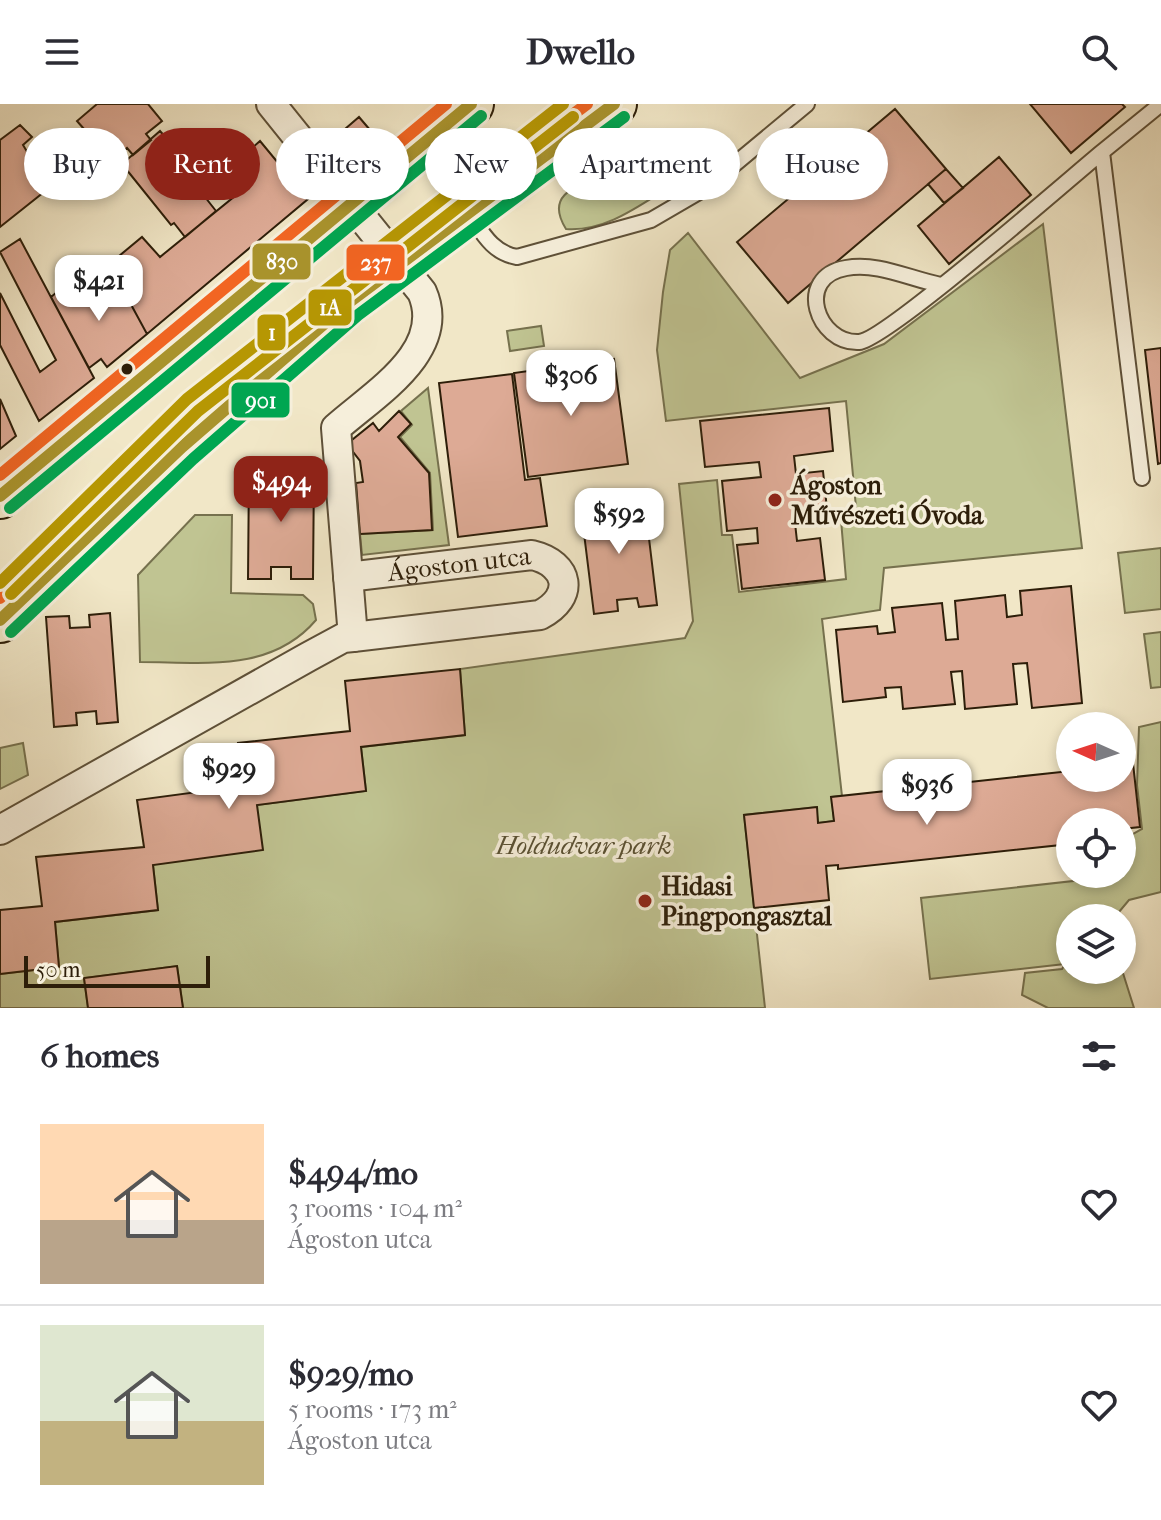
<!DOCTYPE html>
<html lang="en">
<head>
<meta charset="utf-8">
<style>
	body { margin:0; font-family:"IM FELL French Canon",serif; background:#f2f2f3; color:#2b2b33; height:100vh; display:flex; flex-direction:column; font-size:30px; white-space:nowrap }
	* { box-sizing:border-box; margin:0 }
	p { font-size:26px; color:#7c7c81 }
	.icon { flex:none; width:44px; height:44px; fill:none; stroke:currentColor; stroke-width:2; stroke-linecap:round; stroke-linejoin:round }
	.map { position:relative; height:904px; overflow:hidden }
	.panel { display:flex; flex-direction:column; background:#fff; flex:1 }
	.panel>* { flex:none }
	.guide { position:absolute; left:24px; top:24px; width:1114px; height:72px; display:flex; gap:16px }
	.needle { width:52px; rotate:273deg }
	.controls { position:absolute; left:1056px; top:608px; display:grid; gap:16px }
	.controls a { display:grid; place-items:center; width:80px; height:80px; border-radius:50%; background:#fff; box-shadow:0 4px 12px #0003; font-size:40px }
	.scale { position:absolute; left:24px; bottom:20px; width:186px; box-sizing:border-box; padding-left:8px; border:4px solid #2d1e09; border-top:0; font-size:22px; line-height:28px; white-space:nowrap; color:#2d1e09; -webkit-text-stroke:6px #f6efdb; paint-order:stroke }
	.price { position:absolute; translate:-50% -68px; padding:0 18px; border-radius:16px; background:#fff; color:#222; font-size:26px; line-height:52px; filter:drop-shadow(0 2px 4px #0008) }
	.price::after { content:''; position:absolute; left:50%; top:48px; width:24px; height:18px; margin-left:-12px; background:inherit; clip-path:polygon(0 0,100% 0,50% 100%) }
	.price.selected { background:#8f2418; color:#fff }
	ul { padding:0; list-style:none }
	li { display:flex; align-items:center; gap:24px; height:200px; padding:0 40px }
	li+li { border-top:2px solid #e1e1e2 }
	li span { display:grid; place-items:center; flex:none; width:224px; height:160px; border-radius:0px; color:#555 }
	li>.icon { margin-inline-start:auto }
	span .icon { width:96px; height:96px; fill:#fffc; stroke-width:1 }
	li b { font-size:34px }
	h2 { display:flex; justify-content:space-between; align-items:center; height:96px; padding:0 40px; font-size:34px }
	.tag { padding:0 28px; border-radius:36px; background:#fff; box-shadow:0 4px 12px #0003; font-size:28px; line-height:72px }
	.tag.selected { background:#8f2418; color:#fff }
	header { display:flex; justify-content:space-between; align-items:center; height:104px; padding:0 40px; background:#fff; font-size:36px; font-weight:700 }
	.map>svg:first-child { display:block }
	.green { fill:#c0c492; stroke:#76714e; stroke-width:2 }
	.building { fill:#ddaa95; stroke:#2d1e09; stroke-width:2 }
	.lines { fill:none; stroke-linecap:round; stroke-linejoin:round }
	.service-casing { stroke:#5e5038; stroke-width:18 }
	.minor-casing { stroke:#5e5038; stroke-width:32 }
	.primary-casing { stroke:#2d1e09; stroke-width:48 }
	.service { stroke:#f6efdb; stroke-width:14 }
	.minor { stroke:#f6efdb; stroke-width:28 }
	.primary { stroke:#f1e7c7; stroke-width:44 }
	.bus-1-casing { stroke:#f6efdb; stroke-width:18 }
	.bus-2-casing { stroke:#f6efdb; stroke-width:18 }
	.bus-3-casing { stroke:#f6efdb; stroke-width:18 }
	.bus-1 { stroke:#a9932c; stroke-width:12 }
	.bus-2 { stroke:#00a651; stroke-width:12 }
	.bus-3 { stroke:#f26522; stroke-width:12 }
	.tram-1-casing { stroke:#f6efdb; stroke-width:18 }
	.tram-2-casing { stroke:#f6efdb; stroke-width:18 }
	.tram-1 { stroke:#b69703; stroke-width:12 }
	.tram-2 { stroke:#b69703; stroke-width:12 }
	.bus-dot { fill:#2d1e09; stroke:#f6efdb; stroke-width:3 }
	.poi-dot { fill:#8f2418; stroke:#f6efdb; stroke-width:3 }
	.labels { text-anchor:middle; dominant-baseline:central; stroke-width:7; stroke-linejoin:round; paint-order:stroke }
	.poi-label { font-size:26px; font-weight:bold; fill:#2d1e09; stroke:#f6efdb; text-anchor:start }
	.street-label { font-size:26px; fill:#2d1e09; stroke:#f6efdb }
	.park-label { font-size:26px; font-style:italic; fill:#595032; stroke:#f6efdb }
	.line-badge { stroke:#f6efdb; stroke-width:3 }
	.badge-label { font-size:22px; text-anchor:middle; font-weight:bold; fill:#fff }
</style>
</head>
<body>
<header><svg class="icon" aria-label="menu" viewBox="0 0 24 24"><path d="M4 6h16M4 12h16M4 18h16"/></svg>Dwello<svg class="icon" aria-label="search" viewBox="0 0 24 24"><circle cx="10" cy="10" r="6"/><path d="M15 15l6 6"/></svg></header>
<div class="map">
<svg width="1161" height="904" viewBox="0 0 1161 904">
	<rect width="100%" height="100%" fill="#f1e7c7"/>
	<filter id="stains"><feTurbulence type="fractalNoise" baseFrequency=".0025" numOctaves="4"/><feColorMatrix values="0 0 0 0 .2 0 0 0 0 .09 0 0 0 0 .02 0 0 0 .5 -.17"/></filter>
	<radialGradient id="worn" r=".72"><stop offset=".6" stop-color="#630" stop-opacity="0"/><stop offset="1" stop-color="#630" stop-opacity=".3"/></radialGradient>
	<path class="green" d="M 658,35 L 674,58 L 676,79 C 641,100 607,128 566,125 C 541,85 588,80 611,69 C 628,61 643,46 658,35 Z
		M 1043,120 L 1082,444 L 884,464 L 880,506 L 822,515 L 842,692 L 832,693 L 834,717 L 818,719 L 816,703 L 744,711 L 765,904 L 183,904 L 177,862 L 84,874 L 88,904 L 0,904 L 0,870 L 59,863 L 55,818 L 158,806 L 153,761 L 257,701 L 366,687 L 361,643 L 465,631 L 460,565 L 685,534 L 693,517 L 679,380 L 717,376 L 722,431 L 732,431 L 739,488 L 846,475 L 841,416 L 857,414 L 846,297 L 666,317 L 657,246 L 663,188 L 670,146 L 688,129 L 800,274 L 884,240 Z
		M 541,222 L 544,242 L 510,247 L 507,227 Z
		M 428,284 L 449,441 L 362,451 L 360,430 L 433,426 L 430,369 L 400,333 L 412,321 L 401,307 Z
		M 195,411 L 232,411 L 231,489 L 303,491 L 313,500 L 316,516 C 271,569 203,558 140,558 L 138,471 Z
		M 1161,444 L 1161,505 L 1125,509 L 1118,449 Z
		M 1161,528 L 1161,583 L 1151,584 L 1144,530 Z
		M 1161,618 L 1161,788 L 1129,796 L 1114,814 L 1070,814 L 1070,866 L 1122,866 L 1134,904 L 1048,904 L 1022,891 L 1025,869 L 1062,865 L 1065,860 L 930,875 L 921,794 L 1082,776 L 1084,770 L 1122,770 L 1122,736 L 1142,725 L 1137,681 L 1139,623 Z
		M 23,639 L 28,671 L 0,685 L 0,644 Z"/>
	<path class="building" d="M 97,0 L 148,0 L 162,17 L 146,30 L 151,36 L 133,51 L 127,44 L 112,57 L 77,17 Z
		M 1030,0 L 1122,0 L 1125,3 L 1071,49 Z
		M 895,5 L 946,65 L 788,199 L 737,138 Z
		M 359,13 L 376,33 L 348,57 L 331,37 Z
		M 20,21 L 32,33 L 23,41 L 49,84 L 0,123 L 0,36 Z
		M 160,27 L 212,87 L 205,93 L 216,107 L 185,133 L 174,119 L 171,121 L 122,60 Z
		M 260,37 L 308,95 L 147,230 L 122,184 L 129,179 L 113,157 L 142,133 L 160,153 L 246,83 L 230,63 Z
		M 999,53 L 1031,91 L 949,160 L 918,122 Z
		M 946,65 L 963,84 L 944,99 L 928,80 Z
		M 20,135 L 94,274 L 39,317 L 0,241 L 0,189 L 40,268 L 56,256 L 0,148 Z
		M 73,175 L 94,201 L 110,186 L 115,191 L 122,184 L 147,230 L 107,263 L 101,255 L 89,264 L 51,193 Z
		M 1161,244 L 1161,359 L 1158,360 L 1145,246 Z
		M 614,255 L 628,360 L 528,373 L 514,269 Z
		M 512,270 L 525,376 L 540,374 L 547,422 L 458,433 L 439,279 Z
		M 0,295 L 16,332 L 0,345 Z
		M 829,304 L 833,347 L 794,352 L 796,370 L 823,367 L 828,415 L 795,419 L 797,437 L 820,434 L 825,476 L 742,485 L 737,441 L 758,439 L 757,424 L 727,427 L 722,377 L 761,373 L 759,358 L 705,363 L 700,317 Z
		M 399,307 L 411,320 L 398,333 L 429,369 L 432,426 L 360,430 L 356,379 L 363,378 L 360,357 L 347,340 L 373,319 L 379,327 Z
		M 249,365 L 272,366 L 271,377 L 292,377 L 292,366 L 314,366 L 313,475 L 291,475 L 291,463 L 271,463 L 271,475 L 248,475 Z
		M 644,393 L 657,501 L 639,503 L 637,494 L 617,496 L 618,507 L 594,510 L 581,405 L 601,402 L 601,411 L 624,408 L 623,396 Z
		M 1071,482 L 1082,599 L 1032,604 L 1027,559 L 1013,560 L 1017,600 L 965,605 L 962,567 L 951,568 L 955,600 L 903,605 L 901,583 L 885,584 L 886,593 L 843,598 L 836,526 L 877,522 L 878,530 L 895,528 L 892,504 L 942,499 L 946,536 L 958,535 L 955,497 L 1005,491 L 1007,513 L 1022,511 L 1020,487 Z
		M 110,509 L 118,618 L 97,620 L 96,607 L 76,609 L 77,621 L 54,623 L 46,513 L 69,512 L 70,524 L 90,523 L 89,511 Z
		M 460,565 L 465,631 L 361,643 L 366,687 L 257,701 L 263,746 L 153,761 L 158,806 L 55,818 L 59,863 L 0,870 L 0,806 L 42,802 L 36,753 L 144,743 L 137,696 L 243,682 L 238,639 L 350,627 L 345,577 Z
		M 1132,650 L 1140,723 L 1122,725 L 1122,718 L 1070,718 L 1070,740 L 838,765 L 838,761 L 826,762 L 829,796 L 754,804 L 744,711 L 817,703 L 818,719 L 834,717 L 831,693 L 1070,667 L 1070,674 L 1122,674 L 1122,651 Z
		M 177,862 L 183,904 L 88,904 L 84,874 Z"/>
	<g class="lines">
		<defs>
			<path id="service" d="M 470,111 C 483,130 493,149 517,153 L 651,116 L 706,84 L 807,0
				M 941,181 C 910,175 878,158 846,164 C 794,173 817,240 859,238 C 886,236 1068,76 1102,48
				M 1142,374 L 1102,48 L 1161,0"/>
			<g id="minor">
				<path id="s1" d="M 348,473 L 532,451 C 570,460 575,493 540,511 L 353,533"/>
				<path d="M 0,726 L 308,553 L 343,534 L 353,533 L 336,324 C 374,290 448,247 422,188 L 271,0"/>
			</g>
			<path id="primary" d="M 0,392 L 471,0
				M 0,516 L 182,343 L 348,199 L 614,0"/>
		</defs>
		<use href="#service" class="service-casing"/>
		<use href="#minor" class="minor-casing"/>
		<use href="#primary" class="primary-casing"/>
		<use href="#service" class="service"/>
		<use href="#minor" class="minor"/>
		<use href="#primary" class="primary"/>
		<defs>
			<path id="bus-1" d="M 0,392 L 471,0
				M 0,516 L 182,343 L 348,199 L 614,0"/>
			<path id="bus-2" d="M 10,404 L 481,12
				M 11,528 L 193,355 L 358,211 L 624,13"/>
			<path id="bus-3" d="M 0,371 L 446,0
				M 0,494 L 171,331 L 338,187 L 587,0"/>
		</defs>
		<use href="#bus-1" class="bus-1-casing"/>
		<use href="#bus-2" class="bus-2-casing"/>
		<use href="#bus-3" class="bus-3-casing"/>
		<use href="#bus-1" class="bus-1"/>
		<use href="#bus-2" class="bus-2"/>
		<use href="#bus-3" class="bus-3"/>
		<defs>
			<path id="tram-1" d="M 0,479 L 187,295 L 563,0"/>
			<path id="tram-2" d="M 11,490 L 198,307 L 573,13"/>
		</defs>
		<use href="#tram-1" class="tram-1-casing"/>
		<use href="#tram-2" class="tram-2-casing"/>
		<use href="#tram-1" class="tram-1"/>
		<use href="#tram-2" class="tram-2"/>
	</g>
	<circle class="bus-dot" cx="127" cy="265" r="7"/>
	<g class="poi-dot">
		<circle cx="775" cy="396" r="8"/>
		<circle cx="645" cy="797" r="8"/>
	</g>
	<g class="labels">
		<g class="poi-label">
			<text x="791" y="381">Ágoston<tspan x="791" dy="30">Művészeti Óvoda</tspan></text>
			<text x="661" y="782">Hidasi<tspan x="661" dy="30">Pingpongasztal</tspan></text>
		</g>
		<g class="street-label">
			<text stroke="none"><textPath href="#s1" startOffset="112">Ágoston utca</textPath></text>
		</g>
		<g class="park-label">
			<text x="584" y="741">Holdudvar park</text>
		</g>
	</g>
	<g class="line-badge">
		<rect x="251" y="138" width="61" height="39" rx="8" fill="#a9932c"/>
		<rect x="345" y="139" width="61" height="39" rx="8" fill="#f26522"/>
		<rect x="307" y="184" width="46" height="39" rx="8" fill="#b69703"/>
		<rect x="256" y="209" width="31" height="39" rx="8" fill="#b69703"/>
		<rect x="230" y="277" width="61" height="38" rx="8" fill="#00a651"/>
	</g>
	<g class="badge-label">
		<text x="282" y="165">830</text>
		<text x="376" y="166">237</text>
		<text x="330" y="211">1A</text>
		<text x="272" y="236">1</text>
		<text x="261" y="304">901</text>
	</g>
	<rect width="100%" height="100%" filter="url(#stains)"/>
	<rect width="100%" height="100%" fill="url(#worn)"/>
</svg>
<div class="controls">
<a><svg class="needle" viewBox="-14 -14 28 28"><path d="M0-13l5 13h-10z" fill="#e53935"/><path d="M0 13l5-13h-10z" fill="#7c7c81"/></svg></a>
<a><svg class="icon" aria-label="locate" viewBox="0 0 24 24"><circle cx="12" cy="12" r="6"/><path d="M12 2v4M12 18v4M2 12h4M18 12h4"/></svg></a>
<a><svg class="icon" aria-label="layers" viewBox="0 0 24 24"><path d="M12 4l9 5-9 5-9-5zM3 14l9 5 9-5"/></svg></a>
</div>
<div class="scale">50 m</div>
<b class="price" style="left:99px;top:219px">$421</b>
<b class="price" style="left:571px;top:314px">$306</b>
<b class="price selected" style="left:281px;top:420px">$494</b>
<b class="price" style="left:619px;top:452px">$592</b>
<b class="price" style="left:229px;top:707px">$929</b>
<b class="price" style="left:927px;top:723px">$936</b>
<div class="guide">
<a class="tag">Buy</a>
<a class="tag selected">Rent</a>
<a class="tag">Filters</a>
<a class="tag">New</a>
<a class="tag">Apartment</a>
<a class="tag">House</a>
</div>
</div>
<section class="panel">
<h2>6 homes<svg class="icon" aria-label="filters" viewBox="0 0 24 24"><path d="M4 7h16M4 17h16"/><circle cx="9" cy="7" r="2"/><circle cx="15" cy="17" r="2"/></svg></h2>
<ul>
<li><span style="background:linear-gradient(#ffd9b3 60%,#b9a48a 0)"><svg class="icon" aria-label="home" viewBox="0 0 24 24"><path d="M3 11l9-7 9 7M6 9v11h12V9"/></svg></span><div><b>$494/mo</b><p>3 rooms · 104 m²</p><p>Ágoston utca</p></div><svg class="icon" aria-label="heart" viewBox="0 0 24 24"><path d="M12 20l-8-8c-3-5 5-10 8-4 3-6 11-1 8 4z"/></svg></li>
<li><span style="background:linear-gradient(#dfe7d0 60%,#c2b280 0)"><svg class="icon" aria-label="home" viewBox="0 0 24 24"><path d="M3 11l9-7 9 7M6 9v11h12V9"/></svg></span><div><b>$929/mo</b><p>5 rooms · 173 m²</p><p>Ágoston utca</p></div><svg class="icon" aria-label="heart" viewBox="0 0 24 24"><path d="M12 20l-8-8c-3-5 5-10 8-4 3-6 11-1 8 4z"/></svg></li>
</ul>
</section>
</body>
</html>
